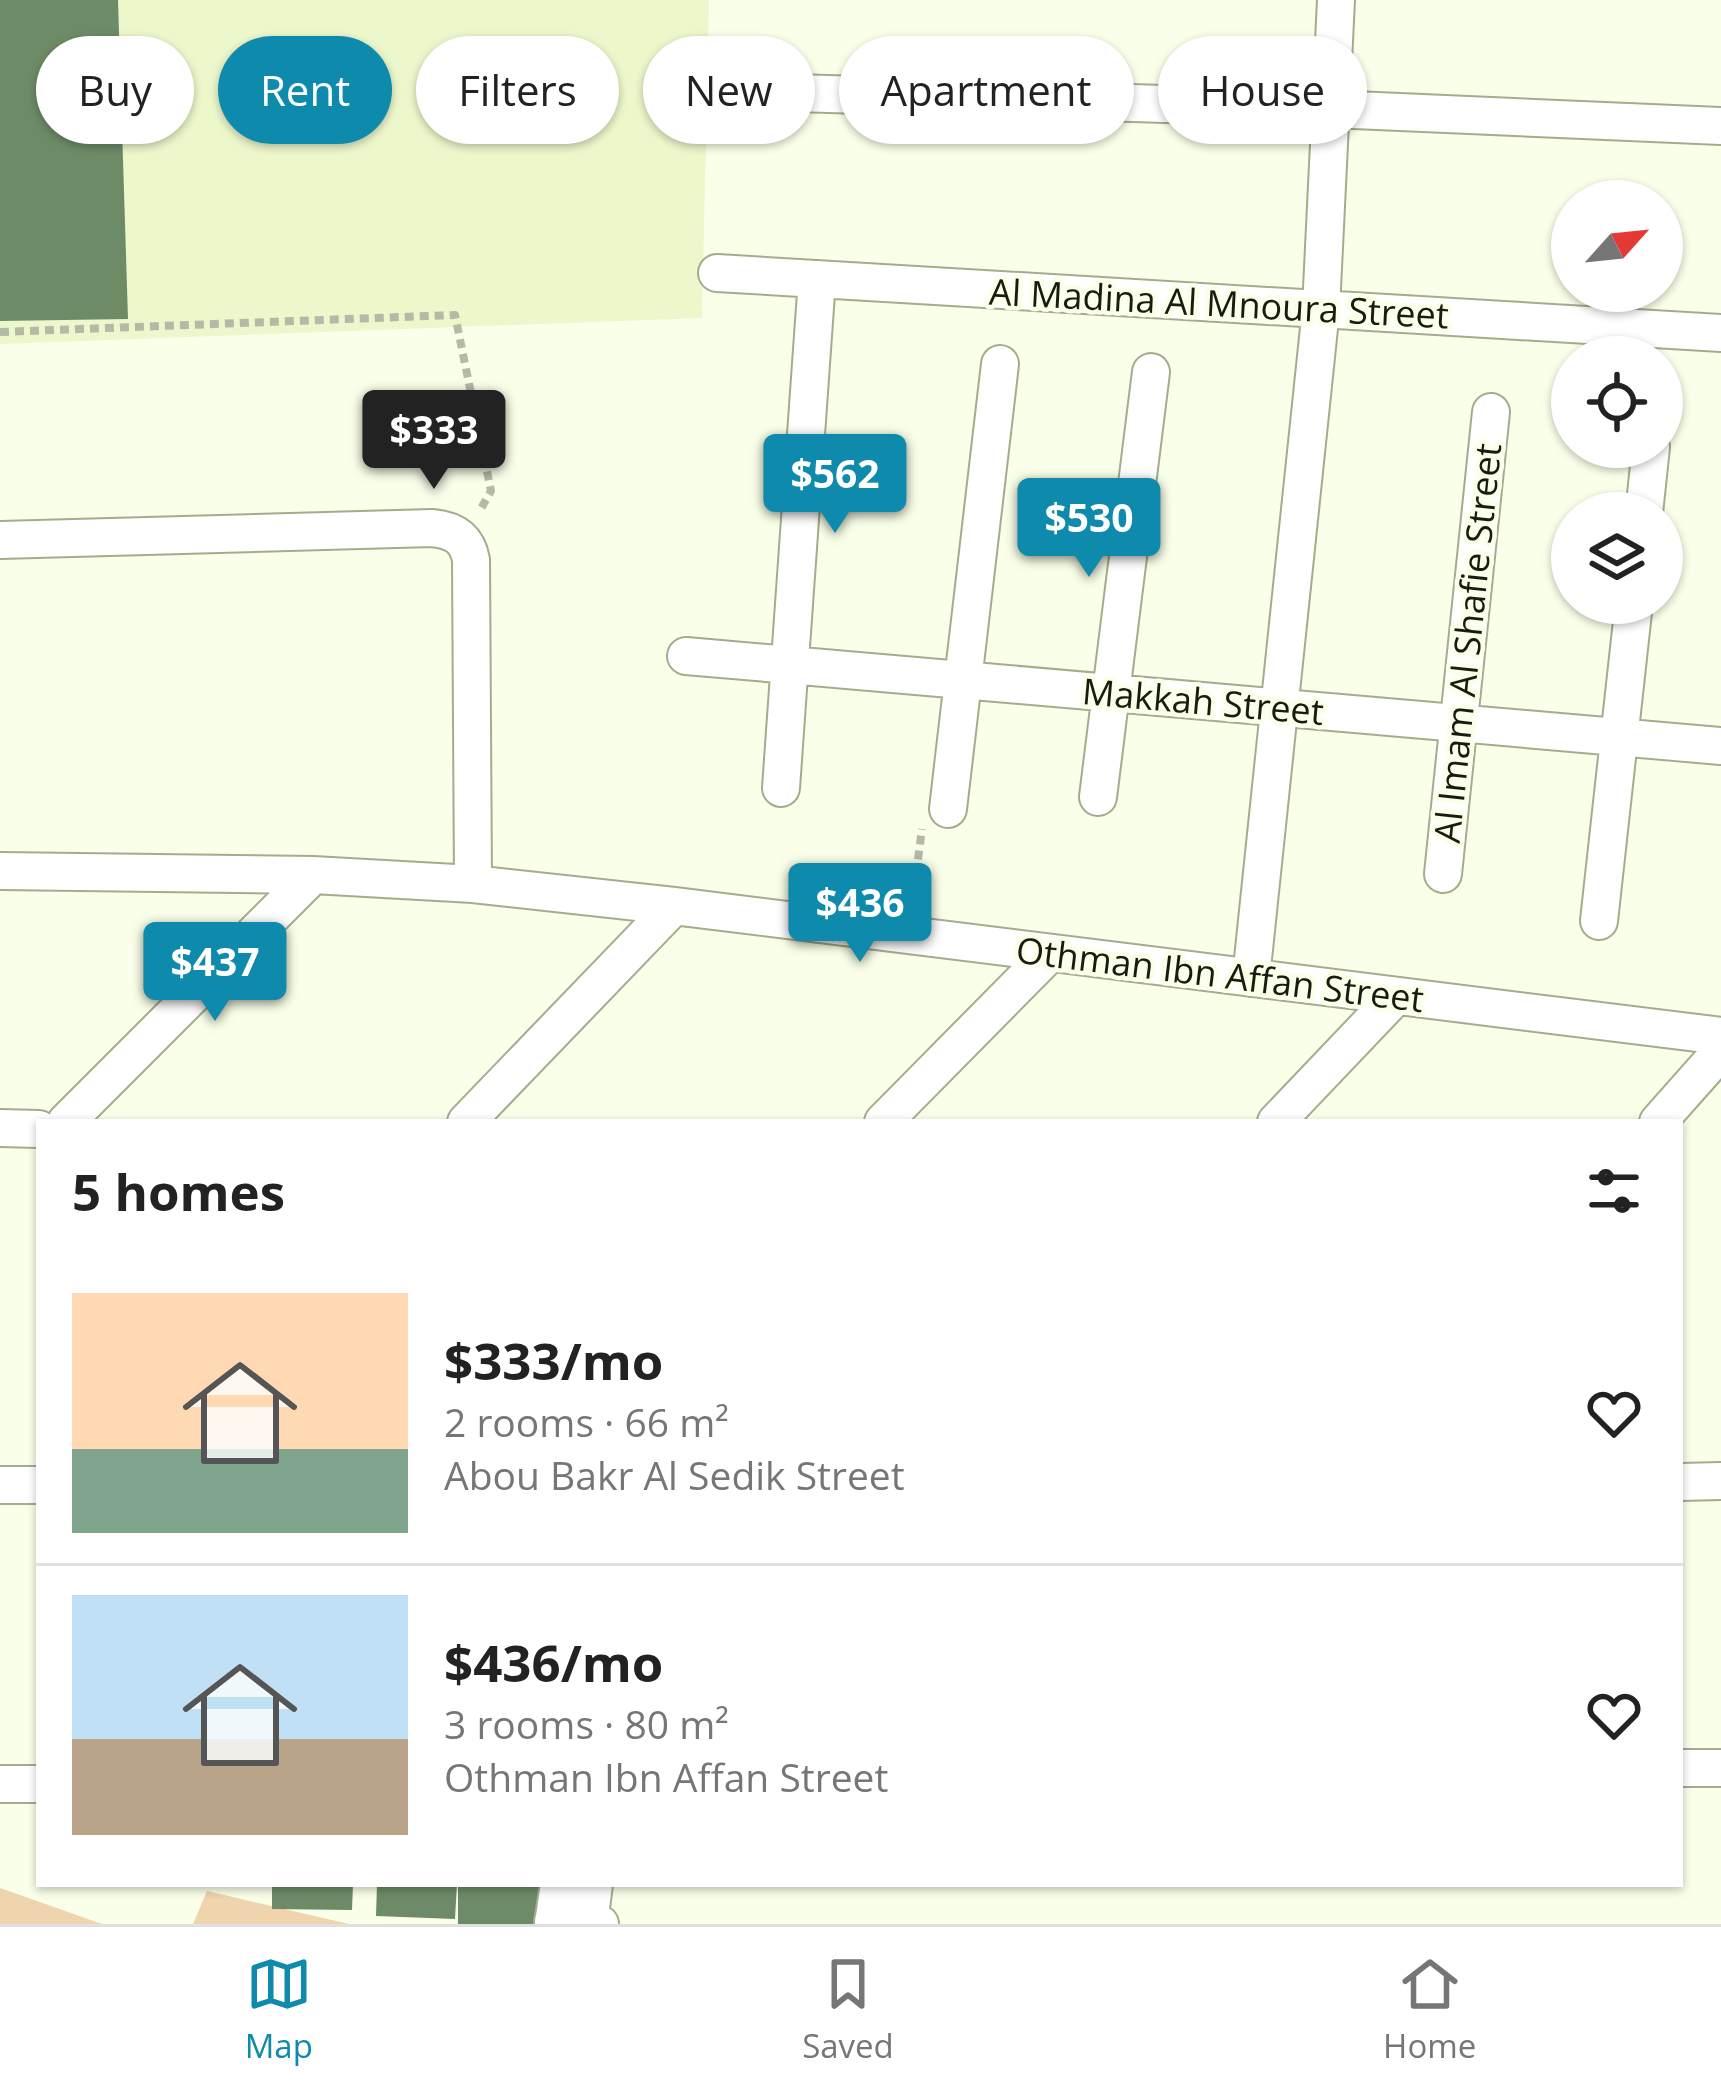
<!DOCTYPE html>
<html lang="en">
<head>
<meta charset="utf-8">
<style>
	body { margin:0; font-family:"Open Sans",sans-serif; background:#f6f6f6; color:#222; height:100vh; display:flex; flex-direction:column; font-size:45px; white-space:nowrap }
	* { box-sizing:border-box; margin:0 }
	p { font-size:39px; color:#767676 }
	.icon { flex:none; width:66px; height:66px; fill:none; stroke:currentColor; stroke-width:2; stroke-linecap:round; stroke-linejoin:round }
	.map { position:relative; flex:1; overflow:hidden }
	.drawer { position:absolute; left:36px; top:1119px; width:1647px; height:768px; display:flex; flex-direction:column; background:#fff; border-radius:0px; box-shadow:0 3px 9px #0004 }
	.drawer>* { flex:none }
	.hud { position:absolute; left:36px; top:36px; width:1650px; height:108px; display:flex; gap:24px }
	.needle { width:78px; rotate:63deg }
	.tools { position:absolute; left:1551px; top:180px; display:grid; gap:24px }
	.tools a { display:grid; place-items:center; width:132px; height:132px; border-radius:50%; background:#fff; box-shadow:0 3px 9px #0004; font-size:60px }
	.price { position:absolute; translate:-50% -102px; padding:0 27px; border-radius:12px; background:#0e8aac; color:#fff; font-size:39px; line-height:78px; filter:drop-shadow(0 3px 6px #0008) }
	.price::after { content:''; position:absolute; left:50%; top:72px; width:36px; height:27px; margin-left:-18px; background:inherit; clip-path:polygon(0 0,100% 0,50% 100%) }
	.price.on { background:#222; color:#fff }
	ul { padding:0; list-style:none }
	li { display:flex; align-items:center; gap:36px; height:300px; padding:0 36px }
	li+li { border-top:3px solid #e0e0e0 }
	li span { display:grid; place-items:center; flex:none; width:336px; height:240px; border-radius:0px; color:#555 }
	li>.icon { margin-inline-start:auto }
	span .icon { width:144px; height:144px; fill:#fffc; stroke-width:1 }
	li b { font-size:51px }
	h2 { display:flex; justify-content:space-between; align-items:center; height:144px; padding:0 36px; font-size:51px }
	.pill { padding:0 42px; border-radius:54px; background:#fff; box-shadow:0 3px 9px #0004; font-size:42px; line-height:108px }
	.pill.on { background:#0e8aac; color:#fff }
	.tabs { display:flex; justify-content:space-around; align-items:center; height:168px; border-top:3px solid #e0e0e0; background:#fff; font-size:33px; color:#767676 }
	.tabs a { display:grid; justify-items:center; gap:6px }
	.tabs .on { color:#0e8aac }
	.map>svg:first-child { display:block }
	.built { fill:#ecf7cb }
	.green { fill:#efd4ad }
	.building { fill:#6d8b67 }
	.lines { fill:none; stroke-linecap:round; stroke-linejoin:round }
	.street-casing { stroke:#a4ad8b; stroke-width:40 }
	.path { stroke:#b5baa7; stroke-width:8; stroke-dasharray:9 6; stroke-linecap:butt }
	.street { stroke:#fff; stroke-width:36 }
	.labels { text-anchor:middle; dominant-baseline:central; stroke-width:9; stroke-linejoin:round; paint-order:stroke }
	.street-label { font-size:36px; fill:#181b0e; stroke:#f9ffe9 }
</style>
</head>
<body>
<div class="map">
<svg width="1721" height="1924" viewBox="0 0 1721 1924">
	<rect width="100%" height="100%" fill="#f9ffe9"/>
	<path class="built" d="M 0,0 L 709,0 L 702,318 L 0,344 Z"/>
	<path class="green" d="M 0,1888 L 102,1924 L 0,1924 Z
		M 207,1891 L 349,1924 L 193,1924 Z"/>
	<path class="building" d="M 0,0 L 118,0 L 128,319 L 0,321 Z
		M 272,1884 L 353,1884 L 352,1910 L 272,1909 Z
		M 377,1884 L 457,1884 L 455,1919 L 376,1916 Z
		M 458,1884 L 541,1884 L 537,1924 L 458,1924 Z"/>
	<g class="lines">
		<defs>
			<path id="street" d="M 728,91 L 1331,109 L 1721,126
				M 717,273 L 1721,333
				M 1644,513 L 1651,447
				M 0,540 L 432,528 C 454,530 467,538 471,560 L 473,884
				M 686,656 L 1721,746
				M 781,788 L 817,279
				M 1098,797 L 1151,372
				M 948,809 L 1000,364
				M 0,871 L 313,875 L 473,884 L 674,906 L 1721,1036
				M 1443,874 L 1491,412
				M 1599,921 L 1634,603
				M 1251,978 L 1321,309 L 1336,0
				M 66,1122 L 313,875
				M 466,1122 L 674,906
				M 883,1122 L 1050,953
				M 1276,1122 L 1396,996
				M 1658,1122 L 1721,1051
				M 0,1128 L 39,1129
				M 1680,1482 L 1721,1481
				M 0,1485 L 39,1485
				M 1680,1768 L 1721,1768
				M 0,1784 L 39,1784
				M 553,1921 L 600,1924
				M 553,1924 L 559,1884
				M 589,1924 L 594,1884"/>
		</defs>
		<use href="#street" class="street-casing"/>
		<path class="path" d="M 0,332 L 455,315 L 491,491 L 479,512
			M 912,904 L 922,829"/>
		<use href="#street" class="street"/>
	</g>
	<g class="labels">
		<g class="street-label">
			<text transform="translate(1219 303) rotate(3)">Al Madina Al Mnoura Street</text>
			<text transform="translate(1467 643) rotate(-84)">Al Imam Al Shafie Street</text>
			<text transform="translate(1203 701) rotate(5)">Makkah Street</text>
			<text transform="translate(1220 974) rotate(7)">Othman Ibn Affan Street</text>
		</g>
	</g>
</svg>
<div class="tools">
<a><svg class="needle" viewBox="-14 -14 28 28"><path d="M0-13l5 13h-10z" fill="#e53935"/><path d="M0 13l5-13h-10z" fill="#767676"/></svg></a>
<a><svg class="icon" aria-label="locate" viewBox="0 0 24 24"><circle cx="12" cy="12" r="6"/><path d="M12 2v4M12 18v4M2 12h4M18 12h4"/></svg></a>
<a><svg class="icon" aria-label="layers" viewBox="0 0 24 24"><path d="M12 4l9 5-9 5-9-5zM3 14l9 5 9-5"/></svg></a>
</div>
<b class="price on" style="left:434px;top:492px">$333</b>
<b class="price" style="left:835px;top:536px">$562</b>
<b class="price" style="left:1089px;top:580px">$530</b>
<b class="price" style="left:860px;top:965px">$436</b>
<b class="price" style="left:215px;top:1024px">$437</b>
<div class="hud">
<a class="pill">Buy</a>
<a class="pill on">Rent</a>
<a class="pill">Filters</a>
<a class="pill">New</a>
<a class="pill">Apartment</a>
<a class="pill">House</a>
</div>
<section class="drawer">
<h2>5 homes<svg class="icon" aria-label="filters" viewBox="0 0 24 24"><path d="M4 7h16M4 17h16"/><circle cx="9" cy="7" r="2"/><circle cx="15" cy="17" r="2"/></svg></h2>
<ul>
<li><span style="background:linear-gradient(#ffd9b3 65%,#7fa58c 0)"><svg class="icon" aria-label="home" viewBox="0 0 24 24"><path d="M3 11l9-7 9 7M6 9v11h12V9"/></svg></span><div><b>$333/mo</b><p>2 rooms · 66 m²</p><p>Abou Bakr Al Sedik Street</p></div><svg class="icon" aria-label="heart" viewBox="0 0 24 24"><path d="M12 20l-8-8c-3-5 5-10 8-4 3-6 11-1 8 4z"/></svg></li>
<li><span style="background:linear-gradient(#bfe0f5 60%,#b9a48a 0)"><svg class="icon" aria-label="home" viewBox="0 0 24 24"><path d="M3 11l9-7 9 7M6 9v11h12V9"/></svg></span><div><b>$436/mo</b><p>3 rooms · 80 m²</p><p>Othman Ibn Affan Street</p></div><svg class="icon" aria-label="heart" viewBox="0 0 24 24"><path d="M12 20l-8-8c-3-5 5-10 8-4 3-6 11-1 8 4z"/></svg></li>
</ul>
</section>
</div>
<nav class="tabs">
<a class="on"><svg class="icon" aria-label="map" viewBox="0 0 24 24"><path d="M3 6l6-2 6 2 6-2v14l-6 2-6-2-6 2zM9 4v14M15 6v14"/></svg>Map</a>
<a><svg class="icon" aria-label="saved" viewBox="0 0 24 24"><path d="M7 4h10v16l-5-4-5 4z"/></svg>Saved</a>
<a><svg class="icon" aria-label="home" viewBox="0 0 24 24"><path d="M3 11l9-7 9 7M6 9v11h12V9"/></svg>Home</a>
</nav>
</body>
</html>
